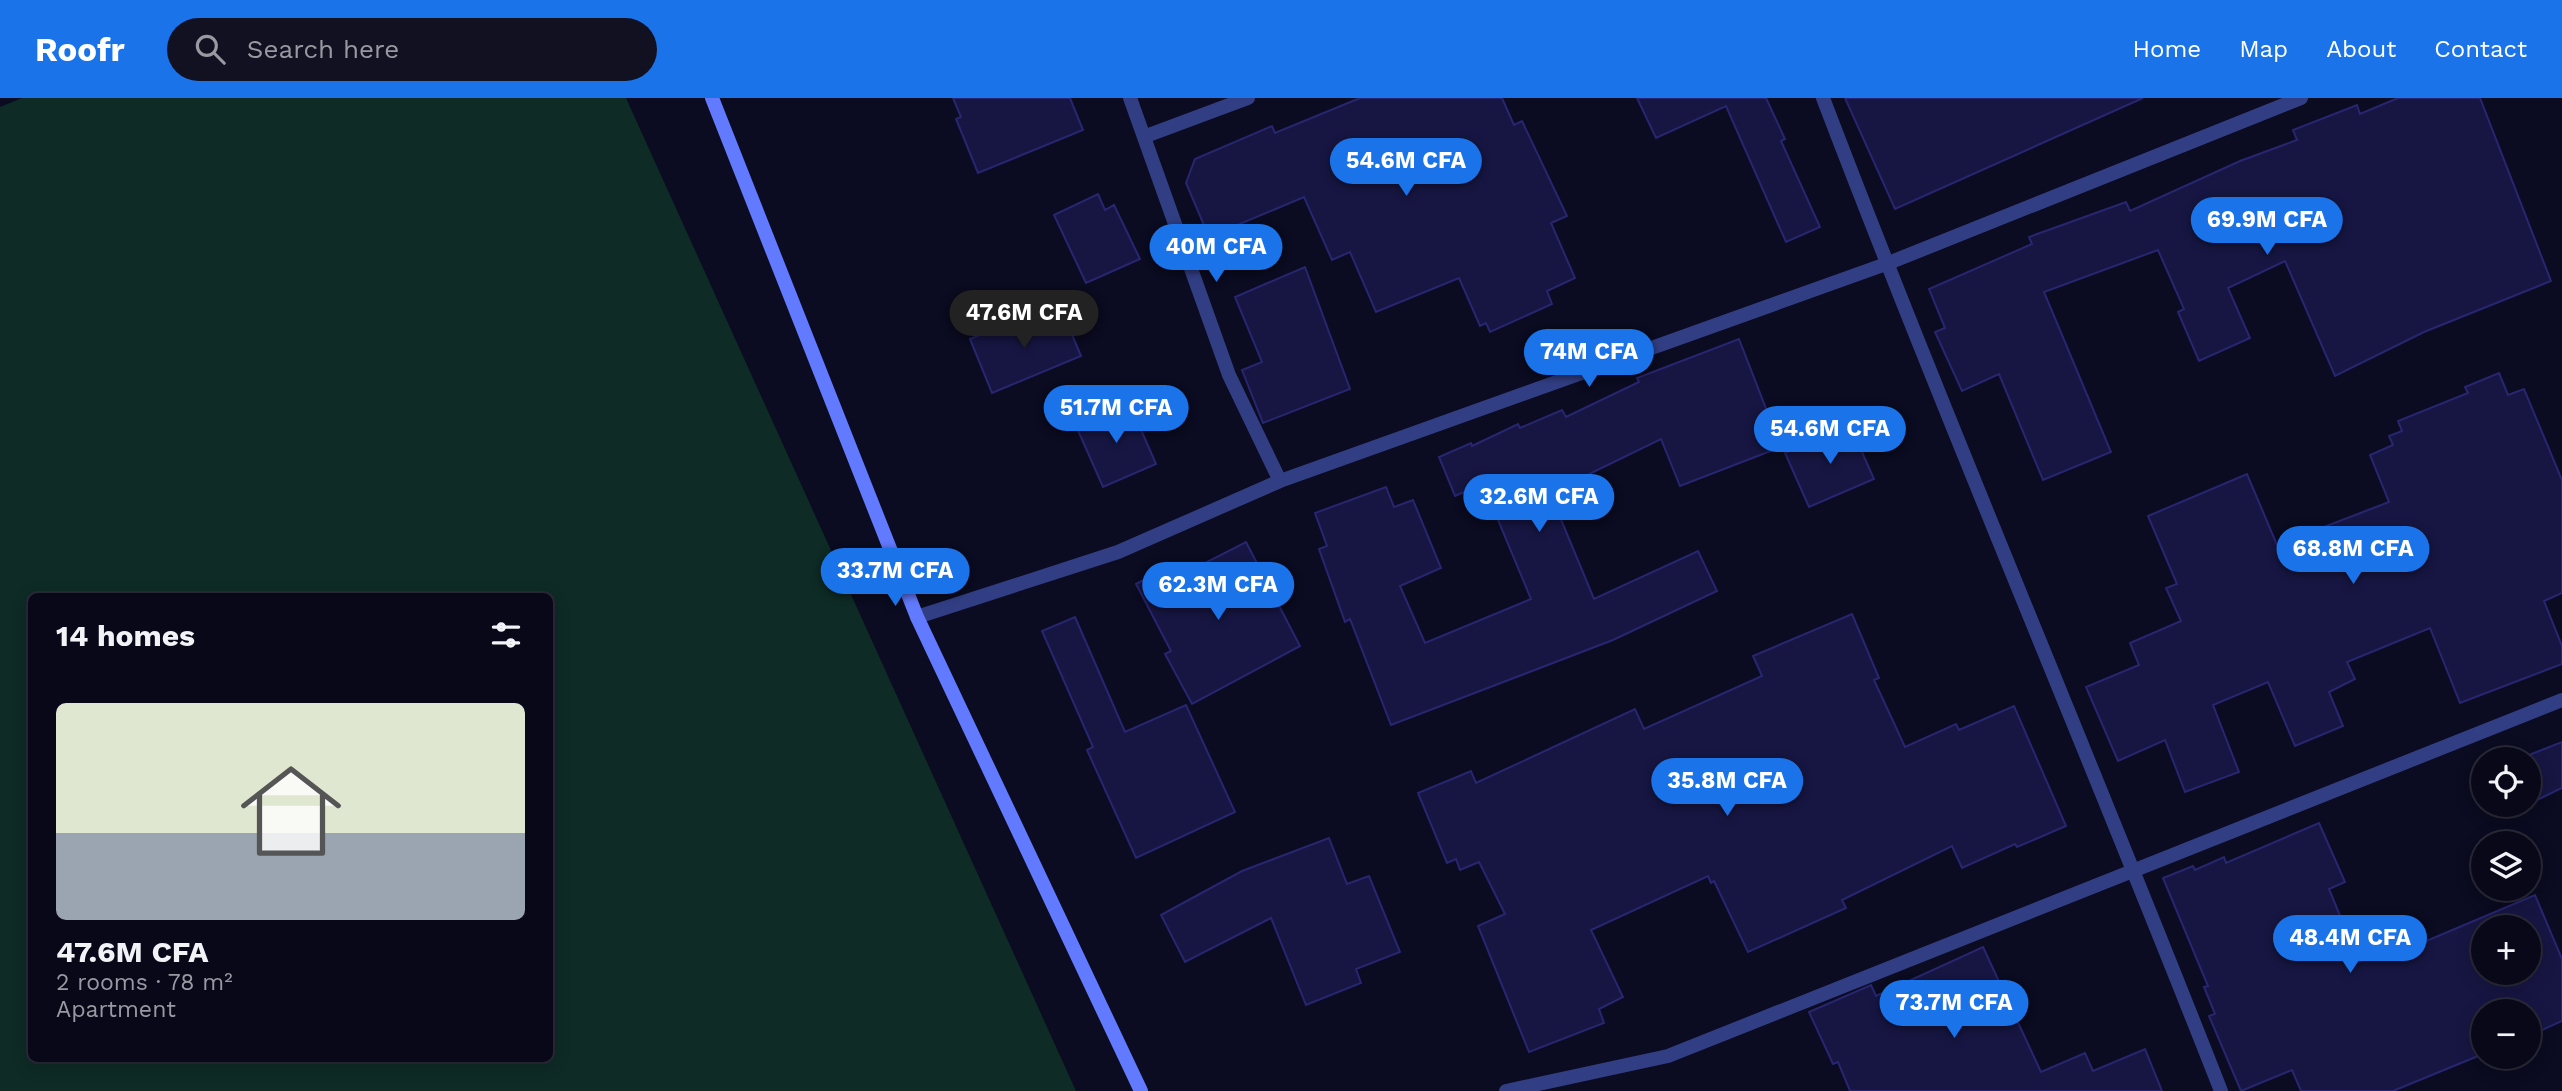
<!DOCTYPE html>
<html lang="en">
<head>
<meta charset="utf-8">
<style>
	body { margin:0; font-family:"Work Sans",sans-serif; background:#112; color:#f1f3f6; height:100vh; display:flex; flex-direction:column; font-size:26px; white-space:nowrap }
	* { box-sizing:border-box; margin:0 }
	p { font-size:23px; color:#989aa2 }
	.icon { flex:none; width:38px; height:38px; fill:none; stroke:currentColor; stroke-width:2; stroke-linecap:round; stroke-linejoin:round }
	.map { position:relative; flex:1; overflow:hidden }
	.drawer { position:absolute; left:28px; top:495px; width:525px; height:469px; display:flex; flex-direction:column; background:#080819; border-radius:10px; box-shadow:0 4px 18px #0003,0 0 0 2px #292938 }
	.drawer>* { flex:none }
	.controls { position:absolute; left:2471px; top:649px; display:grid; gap:14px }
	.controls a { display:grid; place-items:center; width:70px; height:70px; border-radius:50%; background:#080819; box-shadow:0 4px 18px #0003,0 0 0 2px #292938; font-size:35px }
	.price { position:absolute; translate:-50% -60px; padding:0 16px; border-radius:24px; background:#1a73e8; color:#fff; font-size:23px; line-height:46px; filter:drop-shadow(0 2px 4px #0008) }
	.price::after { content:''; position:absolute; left:50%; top:42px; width:21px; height:16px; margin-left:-10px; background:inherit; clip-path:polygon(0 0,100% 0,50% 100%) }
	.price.current { background:#222; color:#fff }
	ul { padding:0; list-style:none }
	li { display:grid; align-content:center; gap:14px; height:371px; padding:0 28px }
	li+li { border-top:2px solid #292938 }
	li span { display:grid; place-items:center; height:217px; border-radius:10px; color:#555 }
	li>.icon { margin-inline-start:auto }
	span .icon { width:126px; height:126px; fill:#fffc; stroke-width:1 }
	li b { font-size:30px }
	h2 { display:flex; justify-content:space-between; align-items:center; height:84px; padding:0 28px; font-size:30px }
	header { display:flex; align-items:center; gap:42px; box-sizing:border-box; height:98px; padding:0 35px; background:#1a73e8; color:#fff }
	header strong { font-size:33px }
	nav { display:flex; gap:38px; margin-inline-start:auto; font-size:24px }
	.search { width:490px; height:63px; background:#112; display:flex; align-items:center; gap:18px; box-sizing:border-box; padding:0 24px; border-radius:38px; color:#989aa2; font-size:26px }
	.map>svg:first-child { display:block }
	.green { fill:#0e2b25; fill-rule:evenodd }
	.building { fill:#171643; stroke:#282671; stroke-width:2; fill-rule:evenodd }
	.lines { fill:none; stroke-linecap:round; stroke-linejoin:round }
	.street { stroke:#323e84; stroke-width:14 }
	.secondary { stroke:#627aff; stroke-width:14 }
</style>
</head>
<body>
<header>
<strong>Roofr</strong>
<div class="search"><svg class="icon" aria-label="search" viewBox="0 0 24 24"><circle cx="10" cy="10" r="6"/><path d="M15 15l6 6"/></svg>Search here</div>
<nav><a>Home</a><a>Map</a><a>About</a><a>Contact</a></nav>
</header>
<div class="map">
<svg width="2562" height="993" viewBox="0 0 2562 993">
	<rect width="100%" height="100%" fill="#0b0b21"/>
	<path class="green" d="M 22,0 L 626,0 L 1076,993 L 0,993 L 0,9 ZM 32,499 L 550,499 L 550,961 L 32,961 Z"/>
	<path class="building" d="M 953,0 L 1070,0 L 1083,32 L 978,75 L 956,21 L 961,19 Z
		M 1360,0 L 1502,0 L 1514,27 L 1522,23 L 1567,118 L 1551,125 L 1575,180 L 1547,193 L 1552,206 L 1490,234 L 1486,225 L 1480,228 L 1459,180 L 1376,214 L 1350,154 L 1332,162 L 1304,99 L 1209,139 L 1186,85 L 1195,61 L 1272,28 L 1275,35 Z
		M 1637,0 L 1766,0 L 1785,41 L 1781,43 L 1820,129 L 1786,144 L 1726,8 L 1656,40 Z
		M 1845,0 L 2143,0 L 1895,111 Z
		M 2398,0 L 2480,0 L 2551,183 L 2424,234 L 2335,278 L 2285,163 L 2228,190 L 2250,240 L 2199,263 L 2178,214 L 2184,211 L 2158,152 L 2044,194 L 2111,354 L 2043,382 L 1999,276 L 1962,293 L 1935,234 L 1945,230 L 1929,191 L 2032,146 L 2029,139 L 2126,104 L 2130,113 L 2240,63 L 2297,42 L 2293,32 L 2357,7 L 2360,16 Z
		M 1098,96 L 1105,112 L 1114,107 L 1140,161 L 1086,185 L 1054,117 Z
		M 1305,169 L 1350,291 L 1263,325 L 1242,272 L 1262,264 L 1235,199 Z
		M 1032,215 L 1037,226 L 1063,215 L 1081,258 L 992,295 L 970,241 Z
		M 1739,241 L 1781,349 L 1680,388 L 1661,341 L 1550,395 L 1594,501 L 1698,453 L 1717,493 L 1613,542 L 1391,627 L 1350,521 L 1345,524 L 1319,451 L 1327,448 L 1315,415 L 1386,389 L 1394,409 L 1413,402 L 1441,470 L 1400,488 L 1425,545 L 1531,501 L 1483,386 L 1455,398 L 1439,359 L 1471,345 L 1472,348 L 1518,326 L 1520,330 L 1562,312 L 1566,319 L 1639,284 L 1637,280 Z
		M 2499,275 L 2508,297 L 2524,291 L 2562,382 L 2562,495 L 2544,503 L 2562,548 L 2562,566 L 2460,605 L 2430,530 L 2347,564 L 2355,581 L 2329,594 L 2343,628 L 2295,648 L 2268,584 L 2213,607 L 2239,674 L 2185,694 L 2165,642 L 2118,663 L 2086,589 L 2139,567 L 2130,545 L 2181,523 L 2166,490 L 2177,486 L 2148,418 L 2247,376 L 2277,447 L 2389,404 L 2370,357 L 2393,347 L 2389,338 L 2402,333 L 2398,323 L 2468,295 L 2465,289 Z
		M 1129,304 L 1156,366 L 1103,389 L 1076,328 Z
		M 1850,327 L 1874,381 L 1809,409 L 1785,355 Z
		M 1246,444 L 1300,548 L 1192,606 L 1165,556 L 1171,553 L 1136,486 L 1162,472 L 1168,484 Z
		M 1852,516 L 1879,580 L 1874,582 L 1905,649 L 1956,626 L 1959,632 L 2014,608 L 2066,728 L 2017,749 L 2015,746 L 1962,770 L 1952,748 L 1842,802 L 1846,810 L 1748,854 L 1714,783 L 1711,785 L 1708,778 L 1591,832 L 1623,899 L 1599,911 L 1604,925 L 1529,954 L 1478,828 L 1505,816 L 1479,764 L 1460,772 L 1456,761 L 1447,765 L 1418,695 L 1471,673 L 1476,685 L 1635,611 L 1644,631 L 1762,578 L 1753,558 Z
		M 1075,519 L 1125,634 L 1186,607 L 1235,714 L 1136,760 L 1087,652 L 1093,649 L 1042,533 Z
		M 2562,644 L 2562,690 L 2529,706 L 2529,662 L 2516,662 Z
		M 2319,725 L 2345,784 L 2329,791 L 2359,864 L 2422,839 L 2424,844 L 2535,797 L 2562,861 L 2562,923 L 2529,938 L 2529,914 L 2483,914 L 2483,956 L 2393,993 L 2301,993 L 2292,972 L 2241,993 L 2209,918 L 2215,916 L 2204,889 L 2208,888 L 2163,780 L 2193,768 L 2195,772 L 2224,759 L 2226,765 ZM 2483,830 L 2529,830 L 2529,875 L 2483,875 Z
		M 1329,740 L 1347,786 L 1369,778 L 1400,854 L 1356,871 L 1361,885 L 1306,907 L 1271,820 L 1185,864 L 1161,817 L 1242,773 Z
		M 1983,849 L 2041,974 L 2085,955 L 2093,973 L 2145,951 L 2162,993 L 1850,993 L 1838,964 L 1833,966 L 1809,914 L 1871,887 L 1876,898 Z"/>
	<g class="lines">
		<path class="street" d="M 1130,0 L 1229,277 L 1280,383
			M 1823,0 C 1950,333 2091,661 2221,993
			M 1146,38 L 1248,0
			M 917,519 L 1118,454 L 1280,383 L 1886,166 L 2301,0
			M 1506,993 L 1668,958 L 2562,602"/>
		<path class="secondary" d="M 712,0 L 917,519 L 1141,993"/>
	</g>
</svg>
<div class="controls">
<a><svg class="icon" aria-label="locate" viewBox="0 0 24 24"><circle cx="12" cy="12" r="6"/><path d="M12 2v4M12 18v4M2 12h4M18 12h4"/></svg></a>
<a><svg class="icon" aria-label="layers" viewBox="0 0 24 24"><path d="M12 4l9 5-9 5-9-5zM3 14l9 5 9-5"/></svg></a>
<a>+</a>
<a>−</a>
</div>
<b class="price" style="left:1406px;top:100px">54.6M CFA</b>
<b class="price" style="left:2267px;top:159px">69.9M CFA</b>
<b class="price" style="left:1216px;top:186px">40M CFA</b>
<b class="price current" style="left:1024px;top:252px">47.6M CFA</b>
<b class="price" style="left:1589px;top:291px">74M CFA</b>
<b class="price" style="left:1116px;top:347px">51.7M CFA</b>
<b class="price" style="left:1830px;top:368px">54.6M CFA</b>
<b class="price" style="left:1539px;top:436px">32.6M CFA</b>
<b class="price" style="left:2353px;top:488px">68.8M CFA</b>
<b class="price" style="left:895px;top:510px">33.7M CFA</b>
<b class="price" style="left:1218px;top:524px">62.3M CFA</b>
<b class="price" style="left:1727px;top:720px">35.8M CFA</b>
<b class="price" style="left:2350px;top:877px">48.4M CFA</b>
<b class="price" style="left:1954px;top:942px">73.7M CFA</b>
<section class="drawer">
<h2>14 homes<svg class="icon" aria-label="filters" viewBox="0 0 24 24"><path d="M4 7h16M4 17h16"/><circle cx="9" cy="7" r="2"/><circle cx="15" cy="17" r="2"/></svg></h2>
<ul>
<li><span style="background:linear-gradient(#dfe7d0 60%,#9aa5b1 0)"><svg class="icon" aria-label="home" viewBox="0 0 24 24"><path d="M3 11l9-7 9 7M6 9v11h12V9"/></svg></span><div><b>47.6M CFA</b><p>2 rooms · 78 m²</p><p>Apartment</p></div></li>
</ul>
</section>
</div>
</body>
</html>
